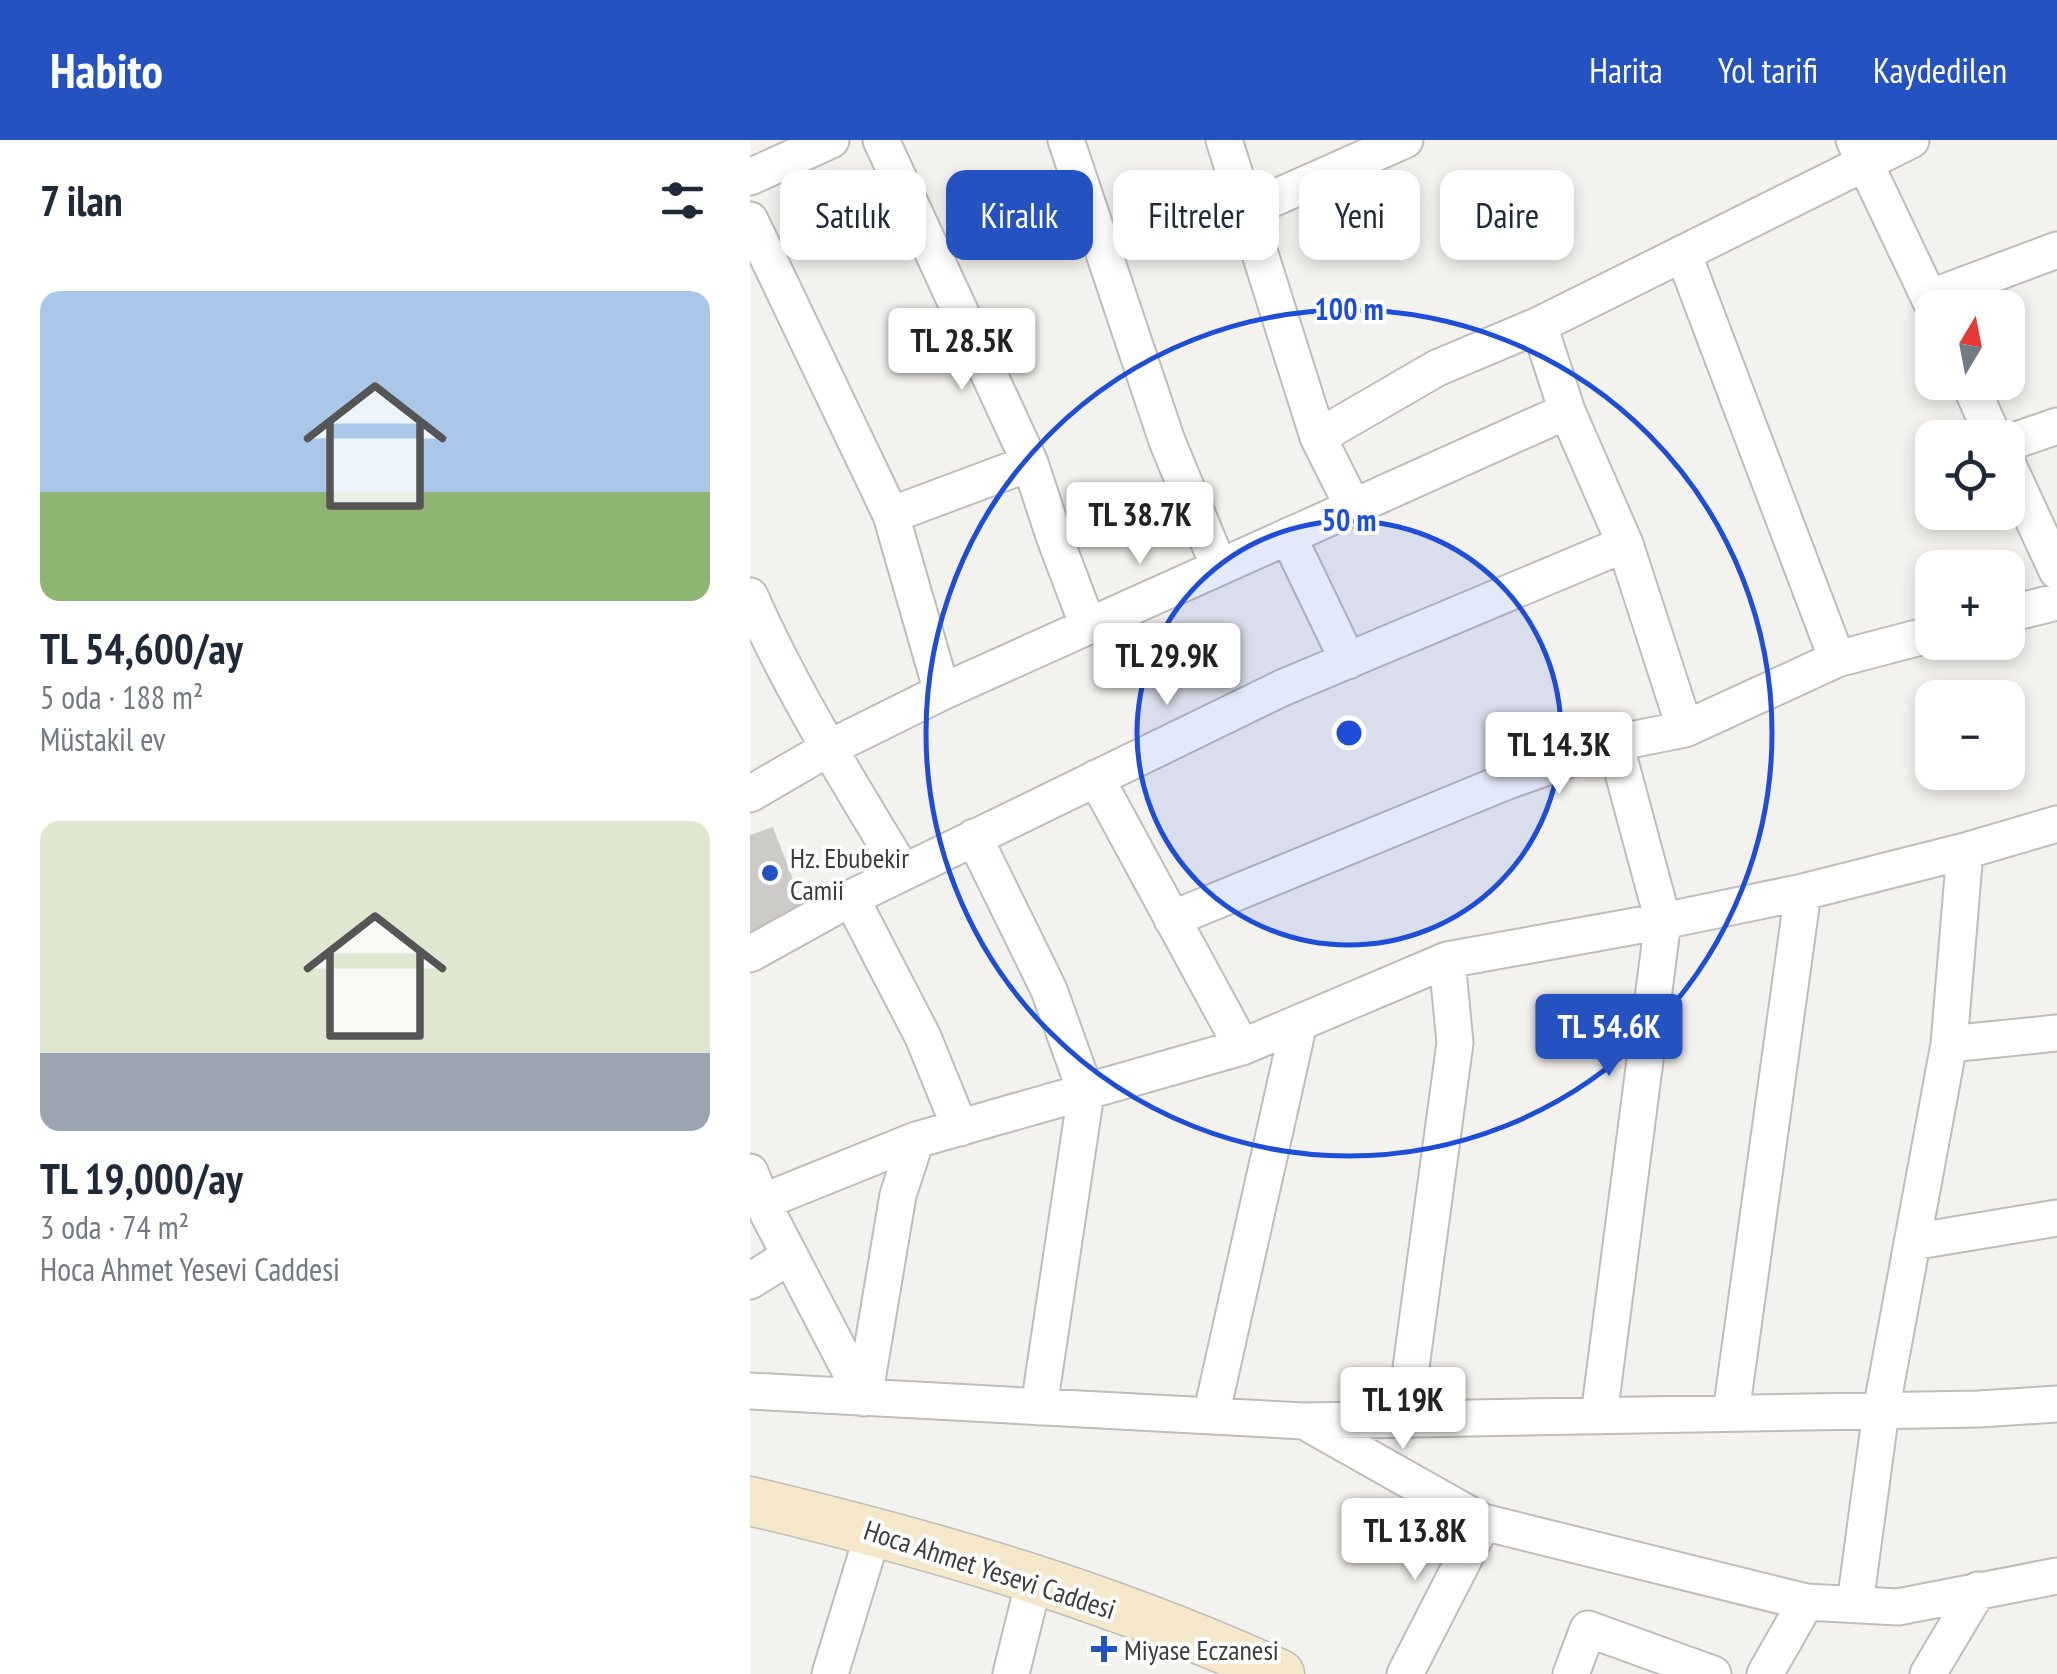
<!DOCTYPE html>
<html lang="tr">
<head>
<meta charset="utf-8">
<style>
	body { margin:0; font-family:"PT Sans Narrow",sans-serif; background:#f2f2f3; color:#1f2937; height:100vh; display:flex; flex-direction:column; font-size:38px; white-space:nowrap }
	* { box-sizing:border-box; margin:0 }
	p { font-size:32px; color:#747a83 }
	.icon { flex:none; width:55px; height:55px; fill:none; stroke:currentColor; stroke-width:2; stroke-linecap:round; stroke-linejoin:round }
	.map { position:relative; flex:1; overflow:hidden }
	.side { display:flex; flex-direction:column; background:#fff; width:750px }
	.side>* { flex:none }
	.banner { position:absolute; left:30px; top:30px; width:950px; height:90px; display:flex; gap:20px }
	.needle { width:65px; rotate:10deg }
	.controls { position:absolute; left:1165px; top:150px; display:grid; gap:20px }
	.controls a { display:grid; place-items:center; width:110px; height:110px; border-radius:20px; background:#fff; box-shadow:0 5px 15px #0003; font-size:50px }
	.price { position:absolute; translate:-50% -85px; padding:0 22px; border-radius:10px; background:#fff; color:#222; font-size:32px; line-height:65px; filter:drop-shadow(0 2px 5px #0008) }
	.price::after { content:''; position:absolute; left:50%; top:60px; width:30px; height:22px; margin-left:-15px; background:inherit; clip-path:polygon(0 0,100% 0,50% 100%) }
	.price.active { background:#2552c1; color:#fff }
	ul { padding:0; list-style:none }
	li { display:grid; align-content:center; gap:20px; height:530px; padding:0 40px }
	li span { display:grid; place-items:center; height:310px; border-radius:20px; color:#555 }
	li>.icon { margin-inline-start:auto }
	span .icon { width:180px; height:180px; fill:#fffc; stroke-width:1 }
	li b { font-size:42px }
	h2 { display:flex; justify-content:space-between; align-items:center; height:120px; padding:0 40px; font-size:42px }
	.pill { padding:0 35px; border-radius:20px; background:#fff; box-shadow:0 5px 15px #0003; font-size:35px; line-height:90px }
	.pill.active { background:#2552c1; color:#fff }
	header { display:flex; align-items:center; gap:60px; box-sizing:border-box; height:140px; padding:0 50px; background:#2552c1; color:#fff }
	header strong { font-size:48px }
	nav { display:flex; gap:55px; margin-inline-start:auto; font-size:35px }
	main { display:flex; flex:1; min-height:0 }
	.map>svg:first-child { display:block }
	.building { fill:#cdcbc7 }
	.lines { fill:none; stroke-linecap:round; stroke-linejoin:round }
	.minor-casing { stroke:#bebdb9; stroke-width:39 }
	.secondary-casing { stroke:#bebdb9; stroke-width:51 }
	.minor { stroke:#fff; stroke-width:35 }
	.secondary { stroke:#f4e7ca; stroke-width:48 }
	.ring { fill:none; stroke:#1d4ed8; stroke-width:5 }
	.poi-dot { fill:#2552c1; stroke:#fff; stroke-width:4 }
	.labels { text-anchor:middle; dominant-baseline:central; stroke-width:8; stroke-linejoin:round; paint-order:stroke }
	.poi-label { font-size:28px; fill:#3e3d3b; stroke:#fff; text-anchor:start }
	.street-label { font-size:28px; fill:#3e3d3b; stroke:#fff }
	.centre { fill:#1d4ed8; stroke:#fff; stroke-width:5 }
	.ring-label { font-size:30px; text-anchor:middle; font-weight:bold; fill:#1d4ed8; stroke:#fff; stroke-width:8; stroke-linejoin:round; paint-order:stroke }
</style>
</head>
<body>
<header>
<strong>Habito</strong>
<nav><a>Harita</a><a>Yol tarifi</a><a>Kaydedilen</a></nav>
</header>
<main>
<section class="side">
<h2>7 ilan<svg class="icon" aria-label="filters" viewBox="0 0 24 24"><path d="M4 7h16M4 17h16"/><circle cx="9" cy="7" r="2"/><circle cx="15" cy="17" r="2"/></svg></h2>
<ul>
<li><span style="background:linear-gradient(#a9c7e8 65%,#8fb573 0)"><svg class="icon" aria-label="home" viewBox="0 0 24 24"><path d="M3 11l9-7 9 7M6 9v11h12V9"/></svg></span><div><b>TL 54,600/ay</b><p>5 oda · 188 m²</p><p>Müstakil ev</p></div></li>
<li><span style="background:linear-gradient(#dfe7d0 75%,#9aa5b1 0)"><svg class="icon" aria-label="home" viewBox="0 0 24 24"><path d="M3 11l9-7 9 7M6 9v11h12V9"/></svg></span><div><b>TL 19,000/ay</b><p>3 oda · 74 m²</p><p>Hoca Ahmet Yesevi Caddesi</p></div></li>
</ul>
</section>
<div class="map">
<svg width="1307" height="1534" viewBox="0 0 1307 1534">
	<rect width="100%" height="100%" fill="#f4f2ee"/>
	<path class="building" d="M 23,687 L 55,771 L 0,793 L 0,695 Z"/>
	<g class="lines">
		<defs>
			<path id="minor" d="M 131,0 L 280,323 L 304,396 L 338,486
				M 316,0 L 417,301 L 469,427
				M 474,0 L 568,297 L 603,367
				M 1104,0 L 1184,168
				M 0,37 L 81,0
				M 497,70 L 655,0
				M 0,80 L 141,375 L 192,552
				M 933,113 L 1087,519
				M 1179,158 L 1307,110
				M 789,185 L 817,271 L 875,404 L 935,589
				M 1219,242 L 1244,298
				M 568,297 L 687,228 L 789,185 L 1161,0
				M 1258,303 L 1307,286
				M 1258,325 L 1307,431
				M 141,375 L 280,323
				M 538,396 L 598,521
				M 0,456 C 42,552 99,642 153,732
				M 1258,474 L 1307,462
				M 346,638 L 492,907
				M 0,654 L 79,608 L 192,552 L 817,271
				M 224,697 L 299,850 L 336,953 L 289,1267
				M 101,758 L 173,897 L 210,988
				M 422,779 L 755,642 L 865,603 L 935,589 L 1087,519 L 1182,494
				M 0,814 L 101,758 L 532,548 L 875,404
				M 1199,904 L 1307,893
				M 0,1032 L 12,1062 L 114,1258
				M 12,1062 L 166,1000 L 492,907 L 697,820 L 913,781 L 1053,752 L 1215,711 L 1307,684
				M 1162,1102 L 1307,1078
				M 0,1141 L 40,1116
				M 0,1251 L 554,1281 L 1229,1269 L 1307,1264
				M 114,1258 L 148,1055 L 166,1000
				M 981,1273 L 1053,752
				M 461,1276 L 549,883
				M 849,1276 L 913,781 L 865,603
				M 654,1279 L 705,903 L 697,820
				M 554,1281 L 733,1382 L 1056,1462 L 1148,1467 L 1307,1436
				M 1105,1464 L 1131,1271 L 1199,904 L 1215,711
				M 80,1534 L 124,1390
				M 261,1534 L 285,1437
				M 655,1534 L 733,1382
				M 821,1534 L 838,1489 L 963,1534
				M 1015,1534 L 1056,1462
				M 1178,1534 L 1228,1450"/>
			<path id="secondary" d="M 0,1361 C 182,1404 359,1456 530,1534"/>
		</defs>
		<use href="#minor" class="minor-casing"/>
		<use href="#secondary" class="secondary-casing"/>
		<use href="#minor" class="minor"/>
		<use href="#secondary" class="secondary"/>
	</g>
	<circle cx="599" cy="593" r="212" fill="#1d4ed8" fill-opacity=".12"/>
	<g class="ring">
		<circle cx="599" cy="593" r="212"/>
		<circle cx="599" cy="593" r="423"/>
	</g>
	<g class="poi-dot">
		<circle cx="20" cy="733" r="10"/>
		<path d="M349 1494h10v10h10v10h-10v10h-10v-10h-10v-10h10z"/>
	</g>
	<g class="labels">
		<g class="poi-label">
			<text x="40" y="717">Hz. Ebubekir<tspan x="40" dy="32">Camii</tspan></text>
			<text x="374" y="1509">Miyase Eczanesi</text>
		</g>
		<g class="street-label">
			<text transform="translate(240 1429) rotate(18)">Hoca Ahmet Yesevi Caddesi</text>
		</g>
	</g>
	<circle cx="599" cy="593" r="15" class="centre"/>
	<g class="ring-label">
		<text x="599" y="180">100 m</text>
		<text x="599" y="391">50 m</text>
	</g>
</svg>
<div class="controls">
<a><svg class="needle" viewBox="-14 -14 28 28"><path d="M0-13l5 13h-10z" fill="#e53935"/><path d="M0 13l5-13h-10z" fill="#747a83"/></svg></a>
<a><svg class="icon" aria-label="locate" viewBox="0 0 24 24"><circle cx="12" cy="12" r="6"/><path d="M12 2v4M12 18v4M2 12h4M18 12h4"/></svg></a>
<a>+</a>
<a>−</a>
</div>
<b class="price" style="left:212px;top:253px">TL 28.5K</b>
<b class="price" style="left:390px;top:427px">TL 38.7K</b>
<b class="price" style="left:417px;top:568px">TL 29.9K</b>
<b class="price" style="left:809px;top:657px">TL 14.3K</b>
<b class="price active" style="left:859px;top:939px">TL 54.6K</b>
<b class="price" style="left:653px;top:1312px">TL 19K</b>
<b class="price" style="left:665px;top:1443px">TL 13.8K</b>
<div class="banner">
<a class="pill">Satılık</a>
<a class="pill active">Kiralık</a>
<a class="pill">Filtreler</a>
<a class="pill">Yeni</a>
<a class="pill">Daire</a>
</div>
</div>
</main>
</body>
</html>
